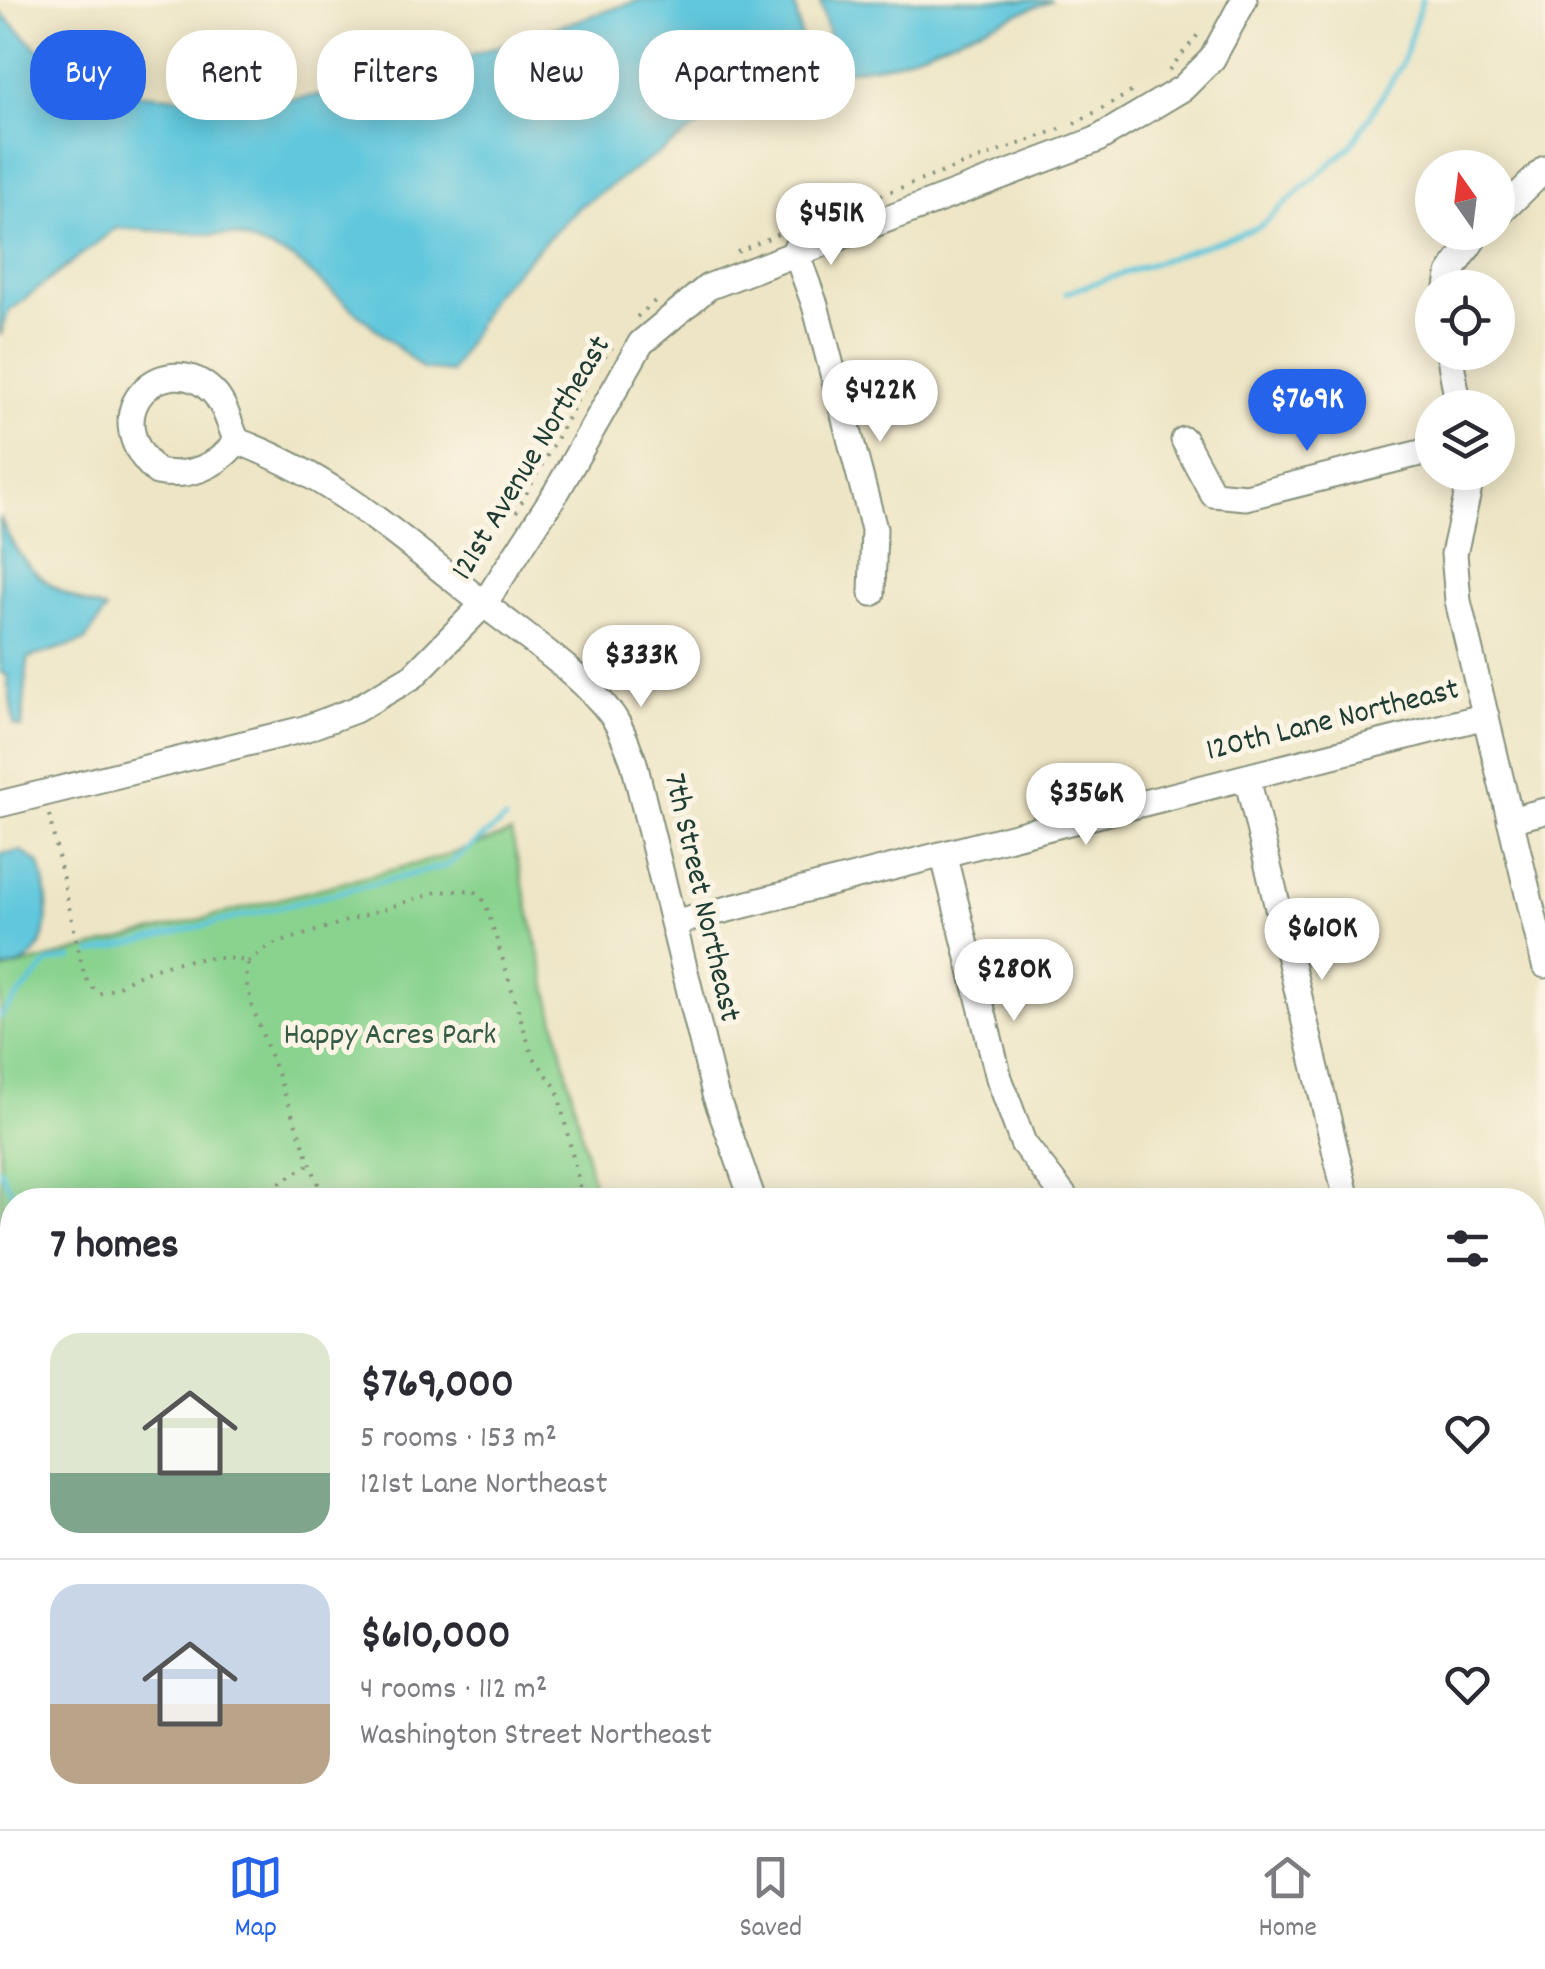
<!DOCTYPE html>
<html lang="en">
<head>
<meta charset="utf-8">
<style>
	body { margin:0; font-family:Dekko,sans-serif; background:#f7f7f7; color:#2b2b33; height:100vh; display:flex; flex-direction:column; font-size:38px; white-space:nowrap }
	* { box-sizing:border-box; margin:0 }
	p { font-size:32px; color:#7c7c81 }
	.icon { flex:none; width:55px; height:55px; fill:none; stroke:currentColor; stroke-width:2; stroke-linecap:round; stroke-linejoin:round }
	.map { position:relative; flex:1; overflow:hidden }
	.panel { position:absolute; left:0px; top:1188px; width:1545px; height:642px; display:flex; flex-direction:column; background:#fff; border-radius:40px 40px 0 0; box-shadow:0 5px 25px #0003 }
	.panel>* { flex:none }
	.hud { position:absolute; left:30px; top:30px; width:1000px; height:90px; display:flex; gap:20px }
	.needle { width:65px; rotate:346deg }
	.buttons { position:absolute; left:1415px; top:150px; display:grid; gap:20px }
	.buttons a { display:grid; place-items:center; width:100px; height:100px; border-radius:50%; background:#fff; box-shadow:0 5px 25px #0003; font-size:50px }
	.price { position:absolute; translate:-50% -85px; padding:0 22px; border-radius:35px; background:#fff; color:#222; font-size:32px; line-height:65px; filter:drop-shadow(0 2px 5px #0008) }
	.price::after { content:''; position:absolute; left:50%; top:60px; width:30px; height:22px; margin-left:-15px; background:inherit; clip-path:polygon(0 0,100% 0,50% 100%) }
	.price.current { background:#2563eb; color:#fff }
	ul { padding:0; list-style:none }
	li { display:flex; align-items:center; gap:30px; height:250px; padding:0 50px }
	li+li { border-top:2px solid #e1e1e2 }
	li span { display:grid; place-items:center; flex:none; width:280px; height:200px; border-radius:30px; color:#555 }
	li>.icon { margin-inline-start:auto }
	span .icon { width:120px; height:120px; fill:#fffc; stroke-width:1 }
	li b { font-size:42px }
	h2 { display:flex; justify-content:space-between; align-items:center; height:120px; padding:0 50px; font-size:42px }
	.pill { padding:0 35px; border-radius:40px; background:#fff; box-shadow:0 5px 25px #0003; font-size:35px; line-height:90px }
	.pill.current { background:#2563eb; color:#fff }
	.dock { display:flex; justify-content:space-around; align-items:center; height:140px; border-top:2px solid #e1e1e2; background:#fff; font-size:28px; color:#7c7c81 }
	.dock a { display:grid; justify-items:center; gap:5px }
	.dock .current { color:#2563eb }
	.map>svg:first-child { display:block }
	.green { fill:#89d38f; stroke:#548862; stroke-width:2.5 }
	.water { fill:#60c7dd; stroke:#408288; stroke-width:2.5 }
	.lines { fill:none; stroke-linecap:round; stroke-linejoin:round }
	.stream { stroke:#60c7dd; stroke-width:5 }
	.minor-casing { stroke:#86917c; stroke-width:29 }
	.path { stroke:#86917c; stroke-width:4; stroke-dasharray:2.5 8; stroke-linecap:butt }
	.minor { stroke:#fff; stroke-width:25 }
	.labels { text-anchor:middle; dominant-baseline:central; stroke-width:10; stroke-linejoin:round; paint-order:stroke }
	.street-label { font-size:32px; fill:#1f3d34; stroke:#fcf5e5 }
	.park-label { font-size:32px; fill:#345b46; stroke:#fcf5e5 }
</style>
</head>
<body>
<div class="map">
<svg width="1545" height="1829" viewBox="0 0 1545 1829">
	<rect width="100%" height="100%" fill="#fcf5e5"/>
	<filter id="ink" filterUnits="userSpaceOnUse"><feTurbulence type="fractalNoise" baseFrequency=".01" numOctaves="2"/><feDisplacementMap in="SourceGraphic" scale="20" xChannelSelector="R" yChannelSelector="G"/><feConvolveMatrix kernelMatrix="1 2 1 2 8 2 1 2 1" color-interpolation-filters="sRGB"/></filter>
	<filter id="wash" filterUnits="userSpaceOnUse"><feTurbulence type="fractalNoise" baseFrequency=".0048" numOctaves="4" result="noise"/><feDisplacementMap in="SourceGraphic" scale="40" xChannelSelector="R" yChannelSelector="G"/><feGaussianBlur stdDeviation="2.25" result="paint"/><feColorMatrix in="noise" values="0 0 0 0 0 0 0 0 0 0 0 0 0 0 0 0 0 1.4 0 .05"/><feComposite in="paint" operator="in"/></filter>
	<g filter="url(#wash)">
		<rect width="100%" height="100%" fill="#ede5c5"/>
		<path class="green" d="M 511,833 L 597,1200 L 12,1200 L 12,1393 L 0,1345 L 0,971 L 442,857 Z
			M 229,1818 L 912,1818 L 909,1829 L 221,1829 Z"/>
		<path class="water" d="M 640,0 L 794,0 L 810,85 L 702,124 L 579,207 L 494,293 L 451,372 L 423,369 L 294,259 L 237,236 L 116,228 L 8,312 L 0,336 L 0,12 L 40,51 L 130,93 L 258,103 L 363,90 Z
			M 820,0 L 1052,0 L 893,63 L 838,72 Z
			M 0,516 C 17,567 57,596 106,610 L 85,641 L 28,658 L 22,728 L 14,725 L 7,675 L 0,672 Z
			M 21,851 L 40,864 C 52,903 55,967 0,969 L 0,854 Z"/>
		<g class="lines">
			<path class="stream" d="M 1066,293 L 1259,227 L 1352,145 L 1402,64 L 1422,0
				M 92,953 L 446,866 L 505,820
				M 0,1017 L 49,962 L 72,958
				M 0,1169 L 15,1200
				M 1532,1807 L 1545,1805
				M 319,1818 L 324,1829
				M 1398,1829 L 1468,1818"/>
		</g>
	</g>
	<g filter="url(#ink)">
		<g class="lines">
			<defs>
				<path id="minor" d="M 1498,215 L 1545,169
					M 795,250 L 815,305 L 874,529 L 872,593
					M 1448,288 L 1450,274 L 1478,232
					M 1449,352 L 1459,408
					M 1184,440 L 1213,494 L 1246,497 L 1432,450
					M 237,441 C 217,467 189,478 157,472 C 91,412 166,345 213,392 C 226,405 229,425 237,441 C 333,476 406,542 485,605 C 528,639 578,671 612,715 C 622,729 628,747 634,763 L 715,1094 L 753,1200
					M 1468,472 L 1470,483 L 1454,554 L 1458,601 L 1545,965
					M 1247,777 L 1347,1200
					M 0,804 L 304,729 L 355,710 L 413,676 L 484,604 L 557,491 L 641,343 L 708,287 L 1096,140 L 1183,88 L 1212,59 L 1244,0
					M 1510,820 L 1545,811
					M 944,857 L 999,1078 L 1023,1143 L 1067,1200
					M 673,923 L 1486,716
					M 1532,1643 L 1545,1641
					M 0,1750 L 12,1749
					M 928,1829 L 931,1818"/>
			</defs>
			<use href="#minor" class="minor-casing"/>
			<path class="path" d="M 1169,70 L 1201,31
				M 1074,124 L 1135,90
				M 792,228 L 1065,127
				M 737,252 L 783,232
				M 637,317 L 656,300
				M 516,512 L 594,370 L 612,348
				M 49,815 L 84,975 L 97,994 C 112,991 120,985 132,978 C 161,962 218,952 248,962 L 246,981 L 252,1006 L 324,1200
				M 248,962 L 269,946 L 437,892 L 474,890 L 485,902 L 532,1055 L 557,1089 L 583,1200
				M 253,1200 L 308,1165
				M 268,1818 L 272,1829"/>
			<use href="#minor" class="minor"/>
		</g>
	</g>
	<g class="labels">
		<g class="street-label">
			<text transform="translate(533 459) rotate(-59)">121st Avenue Northeast</text>
			<text transform="translate(1333 722) rotate(-14)">120th Lane Northeast</text>
			<text transform="translate(700 898) rotate(77)">7th Street Northeast</text>
		</g>
		<g class="park-label">
			<text x="390" y="1037">Happy Acres Park</text>
		</g>
	</g>
</svg>
<div class="buttons">
<a><svg class="needle" viewBox="-14 -14 28 28"><path d="M0-13l5 13h-10z" fill="#e53935"/><path d="M0 13l5-13h-10z" fill="#7c7c81"/></svg></a>
<a><svg class="icon" aria-label="locate" viewBox="0 0 24 24"><circle cx="12" cy="12" r="6"/><path d="M12 2v4M12 18v4M2 12h4M18 12h4"/></svg></a>
<a><svg class="icon" aria-label="layers" viewBox="0 0 24 24"><path d="M12 4l9 5-9 5-9-5zM3 14l9 5 9-5"/></svg></a>
</div>
<b class="price" style="left:831px;top:268px">$451K</b>
<b class="price" style="left:880px;top:445px">$422K</b>
<b class="price current" style="left:1307px;top:454px">$769K</b>
<b class="price" style="left:641px;top:710px">$333K</b>
<b class="price" style="left:1086px;top:848px">$356K</b>
<b class="price" style="left:1322px;top:983px">$610K</b>
<b class="price" style="left:1014px;top:1024px">$280K</b>
<div class="hud">
<a class="pill current">Buy</a>
<a class="pill">Rent</a>
<a class="pill">Filters</a>
<a class="pill">New</a>
<a class="pill">Apartment</a>
</div>
<section class="panel">
<h2>7 homes<svg class="icon" aria-label="filters" viewBox="0 0 24 24"><path d="M4 7h16M4 17h16"/><circle cx="9" cy="7" r="2"/><circle cx="15" cy="17" r="2"/></svg></h2>
<ul>
<li><span style="background:linear-gradient(#dfe7d0 70%,#7fa58c 0)"><svg class="icon" aria-label="home" viewBox="0 0 24 24"><path d="M3 11l9-7 9 7M6 9v11h12V9"/></svg></span><div><b>$769,000</b><p>5 rooms · 153 m²</p><p>121st Lane Northeast</p></div><svg class="icon" aria-label="heart" viewBox="0 0 24 24"><path d="M12 20l-8-8c-3-5 5-10 8-4 3-6 11-1 8 4z"/></svg></li>
<li><span style="background:linear-gradient(#c9d6e8 60%,#b9a48a 0)"><svg class="icon" aria-label="home" viewBox="0 0 24 24"><path d="M3 11l9-7 9 7M6 9v11h12V9"/></svg></span><div><b>$610,000</b><p>4 rooms · 112 m²</p><p>Washington Street Northeast</p></div><svg class="icon" aria-label="heart" viewBox="0 0 24 24"><path d="M12 20l-8-8c-3-5 5-10 8-4 3-6 11-1 8 4z"/></svg></li>
</ul>
</section>
</div>
<nav class="dock">
<a class="current"><svg class="icon" aria-label="map" viewBox="0 0 24 24"><path d="M3 6l6-2 6 2 6-2v14l-6 2-6-2-6 2zM9 4v14M15 6v14"/></svg>Map</a>
<a><svg class="icon" aria-label="saved" viewBox="0 0 24 24"><path d="M7 4h10v16l-5-4-5 4z"/></svg>Saved</a>
<a><svg class="icon" aria-label="home" viewBox="0 0 24 24"><path d="M3 11l9-7 9 7M6 9v11h12V9"/></svg>Home</a>
</nav>
</body>
</html>
